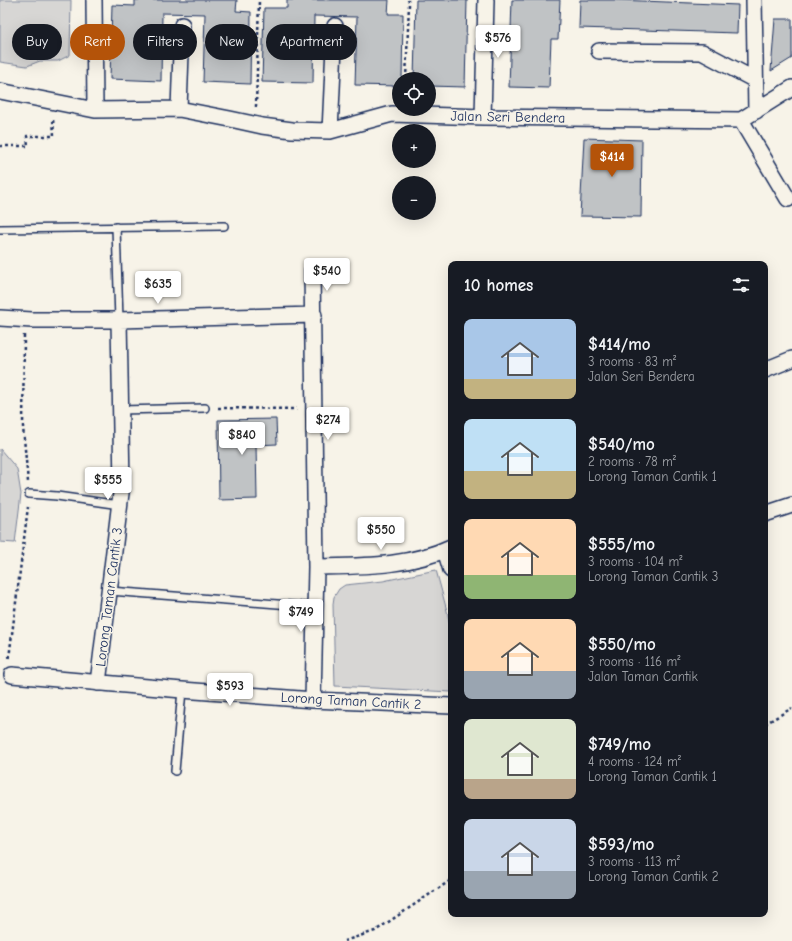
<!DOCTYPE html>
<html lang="en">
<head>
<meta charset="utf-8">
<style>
	body { margin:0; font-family:"Comic Neue",sans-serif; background:#20242c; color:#f1f3f6; height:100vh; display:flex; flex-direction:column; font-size:15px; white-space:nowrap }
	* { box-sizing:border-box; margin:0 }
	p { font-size:13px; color:#9ea1a6 }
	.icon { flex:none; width:22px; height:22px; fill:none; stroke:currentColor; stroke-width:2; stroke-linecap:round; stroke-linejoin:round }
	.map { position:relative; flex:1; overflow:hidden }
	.panel { position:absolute; left:448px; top:261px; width:320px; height:656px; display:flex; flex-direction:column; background:#171b24; border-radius:8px; box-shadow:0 4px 16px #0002 }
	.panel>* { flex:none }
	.banner { position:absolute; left:12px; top:24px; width:376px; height:36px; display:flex; gap:8px }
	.tools { position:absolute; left:392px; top:72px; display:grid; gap:8px }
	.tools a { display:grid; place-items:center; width:44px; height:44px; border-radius:50%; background:#171b24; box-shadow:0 4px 16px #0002; font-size:20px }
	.price { position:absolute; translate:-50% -34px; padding:0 9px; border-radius:4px; background:#fff; color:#222; font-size:13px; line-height:26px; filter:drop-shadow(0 1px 2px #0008) }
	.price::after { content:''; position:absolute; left:50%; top:24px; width:12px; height:9px; margin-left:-6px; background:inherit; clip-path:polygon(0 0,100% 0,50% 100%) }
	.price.current { background:#b45309; color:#fff }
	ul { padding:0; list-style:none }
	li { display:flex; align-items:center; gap:12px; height:100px; padding:0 16px }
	li span { display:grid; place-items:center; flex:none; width:112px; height:80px; border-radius:8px; color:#555 }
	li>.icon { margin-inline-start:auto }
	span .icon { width:48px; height:48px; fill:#fffc; stroke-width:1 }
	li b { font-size:17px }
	h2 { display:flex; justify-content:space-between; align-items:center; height:48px; padding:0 16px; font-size:17px }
	.chip { padding:0 14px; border-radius:18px; background:#171b24; box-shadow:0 4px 16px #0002; font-size:14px; line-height:36px }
	.chip.current { background:#b45309; color:#fff }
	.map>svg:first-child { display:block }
	.green { fill:#d7d6d4; stroke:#798299 }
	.building { fill:#c0c3c5; stroke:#1b2f5e }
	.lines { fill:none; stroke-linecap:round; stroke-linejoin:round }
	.lane-casing { stroke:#1b2f5e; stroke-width:10 }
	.street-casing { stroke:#1b2f5e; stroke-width:18 }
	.path { stroke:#1b2f5e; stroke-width:2.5; stroke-dasharray:3 3; stroke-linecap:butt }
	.lane { stroke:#f7f3e8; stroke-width:7 }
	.street { stroke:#f7f3e8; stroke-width:15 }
	.labels { text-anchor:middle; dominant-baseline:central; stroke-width:3; stroke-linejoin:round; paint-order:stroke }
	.street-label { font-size:14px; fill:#1b2f5e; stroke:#f7f3e8 }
</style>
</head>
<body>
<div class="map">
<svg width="792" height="941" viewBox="0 0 792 941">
	<rect width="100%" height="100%" fill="#f7f3e8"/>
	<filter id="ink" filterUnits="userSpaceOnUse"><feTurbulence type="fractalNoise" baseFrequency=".025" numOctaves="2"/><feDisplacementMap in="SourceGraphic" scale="8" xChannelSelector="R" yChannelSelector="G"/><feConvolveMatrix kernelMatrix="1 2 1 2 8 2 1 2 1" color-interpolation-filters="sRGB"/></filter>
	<g filter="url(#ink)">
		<path class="green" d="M 0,0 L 71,0 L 70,55 L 58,61 L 40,61 L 27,66 L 0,62 Z
			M 0,449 L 17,469 L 21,494 L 15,543 L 0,542 Z
			M 436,570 L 447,611 L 451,632 L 451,692 L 335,686 L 333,604 L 334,597 L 339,589 L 345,585 L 383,581 Z"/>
		<path class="building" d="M 135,0 L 237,0 L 236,11 L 251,12 L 250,84 L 203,82 L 205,14 L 162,13 L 161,81 L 110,79 L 112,5 L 135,6 Z
			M 287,0 L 389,0 L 388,14 L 403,14 L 402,79 L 399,79 L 399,86 L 355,85 L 357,17 L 314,16 L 313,83 L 262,82 L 264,8 L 287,8 Z
			M 416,0 L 467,0 L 465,87 L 429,86 L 429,79 L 414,79 Z
			M 512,0 L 560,0 L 558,39 L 551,39 L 549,88 L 509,87 Z
			M 580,0 L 618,0 L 738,5 L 737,33 L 579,28 Z
			M 775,19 L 792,19 L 792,58 L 771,71 Z
			M 584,138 L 642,140 L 641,217 L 580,216 Z
			M 276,419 L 277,444 L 256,445 L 257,499 L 219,500 L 218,420 Z"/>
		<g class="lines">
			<defs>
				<path id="lane" d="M 116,227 L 119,320
					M 0,229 L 224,226
					M 120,410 L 205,408
					M 29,494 L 57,496 L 120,505
					M 110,591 L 315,607
					M 175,771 L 182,690"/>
				<path id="street" d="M 94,0 L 95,110
					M 754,0 L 756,111
					M 599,51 L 702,52 L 755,80
					M 0,91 L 95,110 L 179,109 L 230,119 L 262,126 L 292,130 L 330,131 L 392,114 L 483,117 L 741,120 L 792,88
					M 179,109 L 182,25
					M 483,117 L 486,0
					M 741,120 L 788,199
					M 330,131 L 335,26
					M 312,271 L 316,567 L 313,700
					M 0,318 L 32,320 L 119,320 L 314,315
					M 765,370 L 792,359
					M 765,514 L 792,505
					M 445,550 L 451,570
					M 316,567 C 361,566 409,567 451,547
					M 12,675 L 182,690 L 313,700 L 451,706
					M 98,683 L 122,485 L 119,320"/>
			</defs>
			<use href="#lane" class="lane-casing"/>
			<use href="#street" class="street-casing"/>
			<path class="path" d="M 406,79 L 409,4 L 408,0
				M 256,107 L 259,0
				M 0,146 L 28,146 L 27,136 L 54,136 L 53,118
				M 24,335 L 23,427 L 28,482
				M 218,408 L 297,409
				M 9,658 L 28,507
				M 765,724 L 792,708
				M 344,941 L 375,931 L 451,880"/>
			<use href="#lane" class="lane"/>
			<use href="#street" class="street"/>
		</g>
	</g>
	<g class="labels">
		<g class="street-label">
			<text transform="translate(508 117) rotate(1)">Jalan Seri Bendera</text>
			<text transform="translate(109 597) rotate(-83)">Lorong Taman Cantik 3</text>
			<text transform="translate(351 701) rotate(3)">Lorong Taman Cantik 2</text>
		</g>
	</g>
</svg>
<div class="tools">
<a><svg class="icon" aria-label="locate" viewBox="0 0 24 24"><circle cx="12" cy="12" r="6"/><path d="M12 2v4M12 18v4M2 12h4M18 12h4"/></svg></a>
<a>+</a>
<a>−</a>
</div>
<b class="price" style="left:498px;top:59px">$576</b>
<b class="price current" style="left:612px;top:178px">$414</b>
<b class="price" style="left:327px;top:292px">$540</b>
<b class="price" style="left:158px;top:305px">$635</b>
<b class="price" style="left:328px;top:441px">$274</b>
<b class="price" style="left:242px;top:456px">$840</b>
<b class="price" style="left:108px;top:501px">$555</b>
<b class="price" style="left:381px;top:551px">$550</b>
<b class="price" style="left:301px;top:633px">$749</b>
<b class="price" style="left:230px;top:707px">$593</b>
<div class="banner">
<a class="chip">Buy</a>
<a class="chip current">Rent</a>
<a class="chip">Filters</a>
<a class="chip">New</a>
<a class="chip">Apartment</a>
</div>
<section class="panel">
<h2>10 homes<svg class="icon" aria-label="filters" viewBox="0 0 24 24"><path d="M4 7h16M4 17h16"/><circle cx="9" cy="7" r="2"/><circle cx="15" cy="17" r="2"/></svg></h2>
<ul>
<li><span style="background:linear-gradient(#a9c7e8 75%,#c2b280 0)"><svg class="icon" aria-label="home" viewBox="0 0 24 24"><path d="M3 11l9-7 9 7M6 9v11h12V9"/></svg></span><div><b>$414/mo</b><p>3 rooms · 83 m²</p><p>Jalan Seri Bendera</p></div></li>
<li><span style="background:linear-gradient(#bfe0f5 65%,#c2b280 0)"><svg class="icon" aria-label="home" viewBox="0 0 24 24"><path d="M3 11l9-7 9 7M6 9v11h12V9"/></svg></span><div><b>$540/mo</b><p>2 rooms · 78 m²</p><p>Lorong Taman Cantik 1</p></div></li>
<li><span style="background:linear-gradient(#ffd9b3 70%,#8fb573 0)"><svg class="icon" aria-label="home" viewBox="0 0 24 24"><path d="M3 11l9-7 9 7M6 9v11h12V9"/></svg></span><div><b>$555/mo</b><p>3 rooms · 104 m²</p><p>Lorong Taman Cantik 3</p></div></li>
<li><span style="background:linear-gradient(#ffd9b3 65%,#9aa5b1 0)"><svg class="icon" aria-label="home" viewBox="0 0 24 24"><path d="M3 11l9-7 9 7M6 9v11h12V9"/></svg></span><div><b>$550/mo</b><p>3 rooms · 116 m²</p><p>Jalan Taman Cantik</p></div></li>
<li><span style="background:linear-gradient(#dfe7d0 75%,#b9a48a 0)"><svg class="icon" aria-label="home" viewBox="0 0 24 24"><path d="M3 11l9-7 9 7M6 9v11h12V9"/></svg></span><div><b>$749/mo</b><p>4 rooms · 124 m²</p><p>Lorong Taman Cantik 1</p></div></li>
<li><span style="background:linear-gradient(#c9d6e8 65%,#9aa5b1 0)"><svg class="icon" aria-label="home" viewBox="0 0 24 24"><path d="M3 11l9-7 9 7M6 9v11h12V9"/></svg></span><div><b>$593/mo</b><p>3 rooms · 113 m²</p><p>Lorong Taman Cantik 2</p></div></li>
</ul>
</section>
</div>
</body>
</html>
